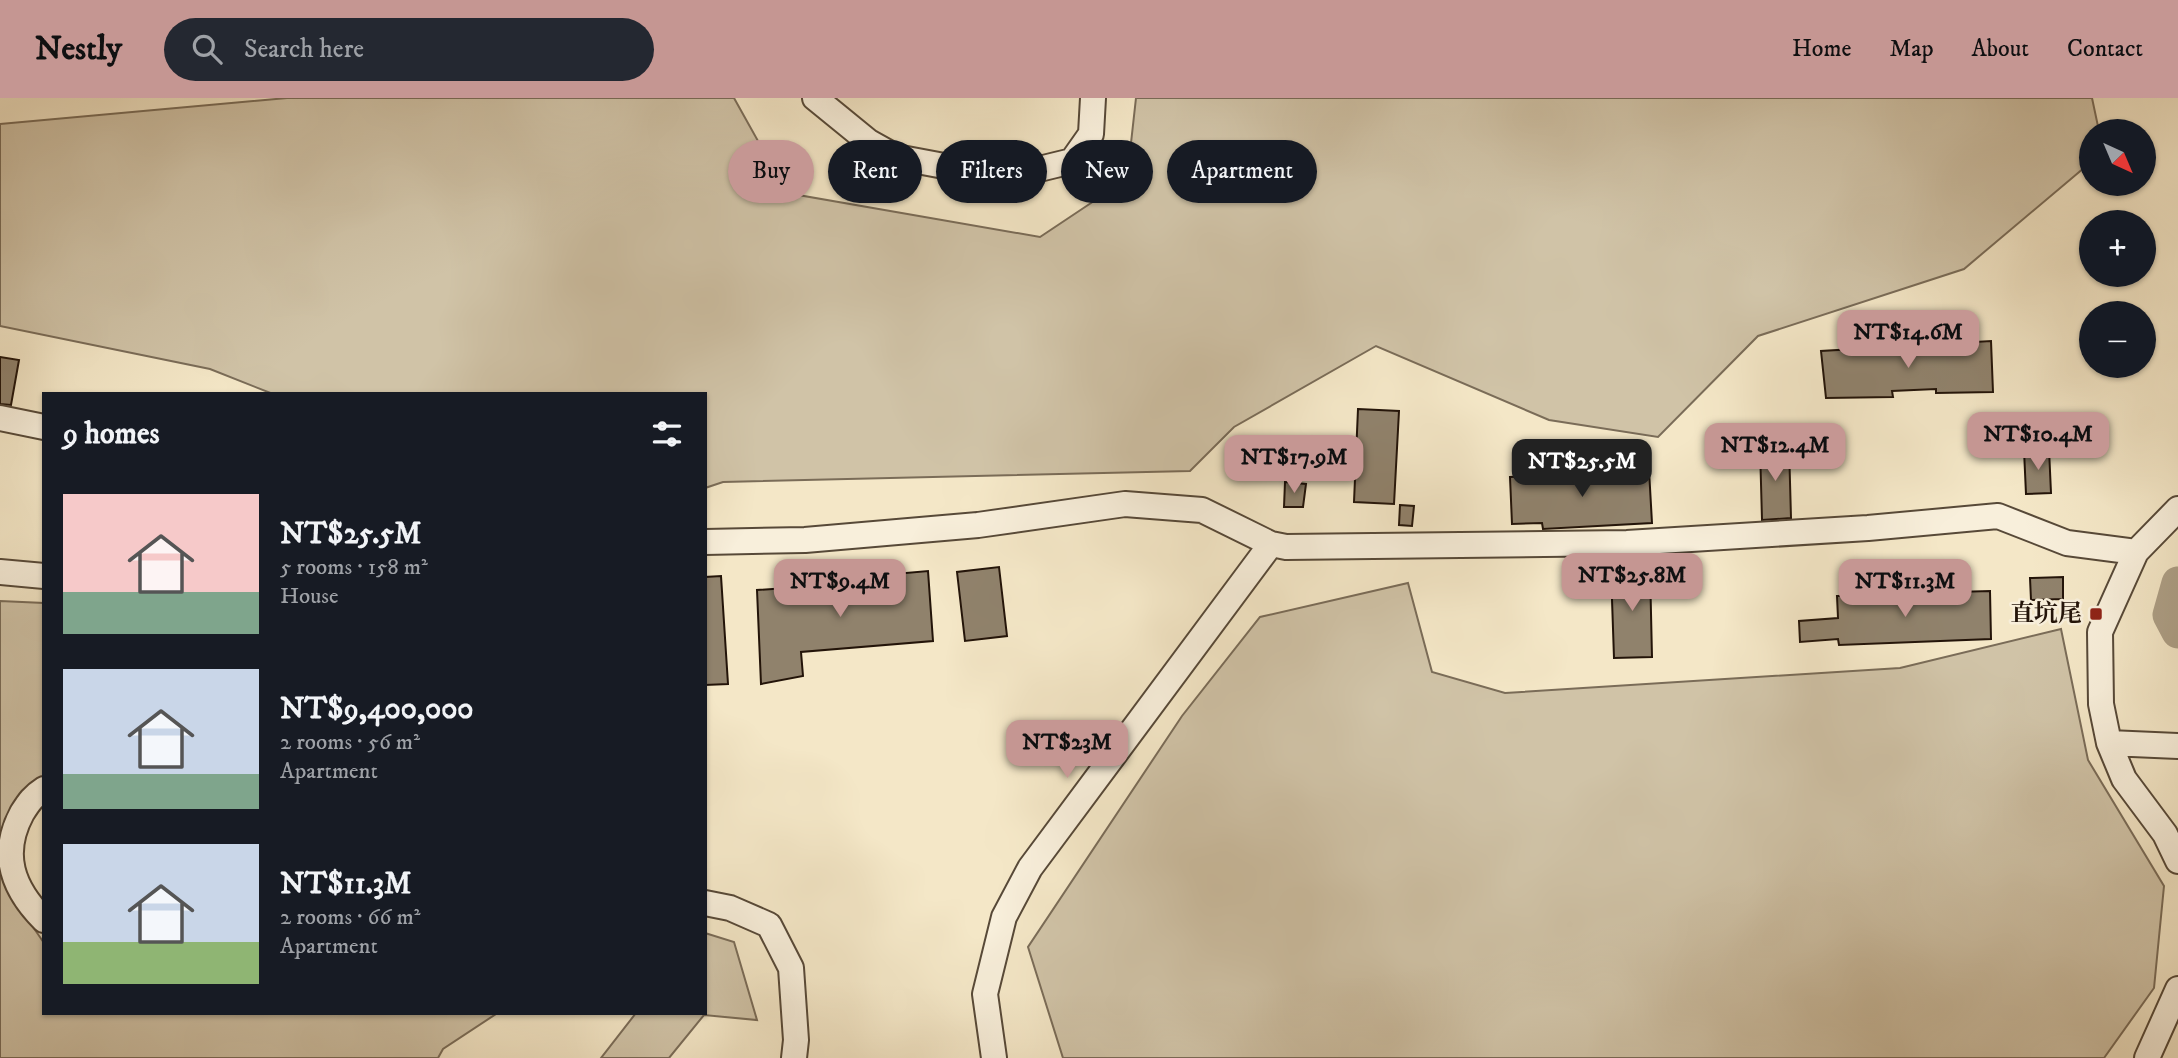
<!DOCTYPE html>
<html lang="en">
<head>
<meta charset="utf-8">
<style>
	body { margin:0; font-family:"IM FELL DW Pica","Noto Serif TC",serif; background:#242831; color:#f1f3f6; height:100vh; display:flex; flex-direction:column; font-size:26px; white-space:nowrap }
	* { box-sizing:border-box; margin:0 }
	p { font-size:23px; color:#9ea1a6 }
	.icon { flex:none; width:38px; height:38px; fill:none; stroke:currentColor; stroke-width:2; stroke-linecap:round; stroke-linejoin:round }
	.map { position:relative; flex:1; overflow:hidden }
	.sheet { position:absolute; left:42px; top:294px; width:665px; height:623px; display:flex; flex-direction:column; background:#171b24; border-radius:0px; box-shadow:0 2px 5px #0004 }
	.sheet>* { flex:none }
	.top-card { position:absolute; left:728px; top:42px; width:665px; height:63px; display:flex; gap:14px }
	.needle { width:46px; rotate:136deg }
	.buttons { position:absolute; left:2079px; top:21px; display:grid; gap:14px }
	.buttons a { display:grid; place-items:center; width:77px; height:77px; border-radius:50%; background:#171b24; box-shadow:0 2px 5px #0004; font-size:35px }
	.price { position:absolute; translate:-50% -60px; padding:0 16px; border-radius:14px; background:#c59692; color:#111; font-size:23px; line-height:46px; filter:drop-shadow(0 2px 4px #0008) }
	.price::after { content:''; position:absolute; left:50%; top:42px; width:21px; height:16px; margin-left:-10px; background:inherit; clip-path:polygon(0 0,100% 0,50% 100%) }
	.price.current { background:#222; color:#fff }
	ul { padding:0; list-style:none }
	li { display:flex; align-items:center; gap:21px; height:175px; padding:0 21px }
	li span { display:grid; place-items:center; flex:none; width:196px; height:140px; border-radius:0px; color:#555 }
	li>.icon { margin-inline-start:auto }
	span .icon { width:84px; height:84px; fill:#fffc; stroke-width:1 }
	li b { font-size:30px }
	h2 { display:flex; justify-content:space-between; align-items:center; height:84px; padding:0 21px; font-size:30px }
	.pill { padding:0 24px; border-radius:32px; background:#171b24; box-shadow:0 2px 5px #0004; font-size:24px; line-height:63px }
	.pill.current { background:#c59692; color:#111 }
	header { display:flex; align-items:center; gap:42px; box-sizing:border-box; height:98px; padding:0 35px; background:#c59692; color:#111 }
	header strong { font-size:33px }
	nav { display:flex; gap:38px; margin-inline-start:auto; font-size:24px }
	.search { width:490px; height:63px; background:#242831; display:flex; align-items:center; gap:18px; box-sizing:border-box; padding:0 24px; border-radius:38px; color:#9ea1a6; font-size:26px }
	.map>svg:first-child { display:block }
	.green { fill:#d0c3a7; stroke:#7a6c58; stroke-width:2 }
	.lines { fill:none; stroke-linecap:round; stroke-linejoin:round }
	.river { stroke:#ad9f86; stroke-width:33 }
	.building { fill:#90826c; stroke:#231409; stroke-width:2 }
	.minor-casing { stroke:#574938; stroke-width:28 }
	.minor { stroke:#f8efdb; stroke-width:24 }
	.poi-dot { fill:#8f2418; stroke:#f8efdb; stroke-width:2.5 }
	.labels { text-anchor:middle; dominant-baseline:central; stroke-width:5; stroke-linejoin:round; paint-order:stroke }
	.poi-label { font-size:24px; font-weight:bold; fill:#231409; stroke:#f8efdb; text-anchor:end }
</style>
</head>
<body>
<header>
<strong>Nestly</strong>
<div class="search"><svg class="icon" aria-label="search" viewBox="0 0 24 24"><circle cx="10" cy="10" r="6"/><path d="M15 15l6 6"/></svg>Search here</div>
<nav><a>Home</a><a>Map</a><a>About</a><a>Contact</a></nav>
</header>
<div class="map">
<svg width="2178" height="960" viewBox="0 0 2178 960">
	<rect width="100%" height="100%" fill="#f4e7c7"/>
	<filter id="stains"><feTurbulence type="fractalNoise" baseFrequency=".00286" numOctaves="4"/><feColorMatrix values="0 0 0 0 .2 0 0 0 0 .09 0 0 0 0 .02 0 0 0 .5 -.17"/></filter>
	<radialGradient id="worn" r=".72"><stop offset=".6" stop-color="#630" stop-opacity="0"/><stop offset="1" stop-color="#630" stop-opacity=".3"/></radialGradient>
	<path class="green" d="M 287,0 L 734,0 L 787,95 L 1040,139 L 1127,81 L 1136,0 L 2092,0 L 2099,33 L 2091,33 L 2091,64 L 1964,171 L 1758,238 L 1658,339 L 1549,322 L 1376,248 L 1234,329 L 1190,373 L 723,384 L 705,390 L 705,296 L 273,296 L 210,271 L 0,228 L 0,26 Z
		M 1408,485 L 1432,574 L 1505,595 L 1900,570 L 2061,531 L 2088,662 L 2164,788 L 2154,890 L 2104,960 L 1063,960 L 1028,849 L 1182,618 L 1260,519 Z
		M 0,503 L 44,505 L 44,694 L 2,746 L 7,791 L 44,845 L 44,915 L 496,916 L 443,951 L 438,960 L 0,960 Z
		M 705,835 L 734,844 L 757,922 L 704,917 L 669,960 L 601,960 L 636,915 L 705,915 Z"/>
	<g class="lines">
		<path class="river" d="M 2178,485 L 2169,517 L 2178,534"/>
	</g>
	<path class="building" d="M 1991,243 L 1993,294 L 1936,295 L 1936,291 L 1892,293 L 1893,299 L 1826,300 L 1821,253 Z
		M 0,259 L 19,262 L 11,307 L 0,306 Z
		M 1358,311 L 1399,313 L 1394,406 L 1354,404 Z
		M 1789,348 L 1791,420 L 1762,422 L 1760,349 Z
		M 2049,351 L 2051,395 L 2026,396 L 2024,352 Z
		M 1649,372 L 1652,425 L 1543,431 L 1542,425 L 1512,426 L 1510,379 Z
		M 1285,384 L 1306,386 L 1303,409 L 1284,409 Z
		M 1400,407 L 1414,408 L 1412,428 L 1399,427 Z
		M 999,469 L 1007,538 L 965,543 L 957,474 Z
		M 1650,471 L 1652,559 L 1614,560 L 1611,472 Z
		M 928,473 L 933,543 L 801,554 L 803,578 L 761,586 L 757,492 L 816,488 L 816,483 Z
		M 721,478 L 728,586 L 705,587 L 705,479 Z
		M 2063,479 L 2063,501 L 2031,502 L 2030,480 Z
		M 1919,491 L 1920,495 L 1990,493 L 1991,541 L 1839,547 L 1838,541 L 1800,544 L 1799,523 L 1838,520 L 1837,498 L 1902,497 L 1903,492 Z"/>
	<g class="lines">
		<defs>
			<path id="minor" d="M 815,0 L 869,44 L 896,59 L 944,68 L 1027,74 L 1072,63 L 1091,36 L 1093,0
				M 0,320 L 44,329
				M 2178,411 L 2136,454 L 2100,534 L 2101,606 L 2109,645 L 2124,681 L 2165,736 L 2178,763
				M 705,444 L 805,442 L 978,427 L 1125,406 L 1202,412 L 1271,446 L 1286,449 L 1627,445 L 1868,430 L 1998,418 L 2067,445 L 2136,454
				M 0,474 L 44,478
				M 2109,645 L 2178,648
				M 44,691 C 33,698 29,704 22,715 C 0,756 12,790 44,822
				M 705,805 L 730,810 L 769,827 L 791,870 L 796,942 L 794,960
				M 994,960 L 985,896 L 1004,819 L 1030,770 L 1271,446
				M 2147,960 L 2178,891"/>
		</defs>
		<use href="#minor" class="minor-casing"/>
		<use href="#minor" class="minor"/>
	</g>
	<rect class="poi-dot" x="2089" y="509" width="14" height="14" rx="3.5"/>
	<g class="labels">
		<g class="poi-label">
			<text x="2082" y="516">直坑尾</text>
		</g>
	</g>
	<rect width="100%" height="100%" filter="url(#stains)"/>
	<rect width="100%" height="100%" fill="url(#worn)"/>
</svg>
<div class="buttons">
<a><svg class="needle" viewBox="-14 -14 28 28"><path d="M0-13l5 13h-10z" fill="#e53935"/><path d="M0 13l5-13h-10z" fill="#9ea1a6"/></svg></a>
<a>+</a>
<a>−</a>
</div>
<b class="price" style="left:1908px;top:272px">NT$14.6M</b>
<b class="price" style="left:2038px;top:374px">NT$10.4M</b>
<b class="price" style="left:1775px;top:385px">NT$12.4M</b>
<b class="price" style="left:1294px;top:397px">NT$17.9M</b>
<b class="price current" style="left:1582px;top:401px">NT$25.5M</b>
<b class="price" style="left:1632px;top:515px">NT$25.8M</b>
<b class="price" style="left:840px;top:521px">NT$9.4M</b>
<b class="price" style="left:1905px;top:521px">NT$11.3M</b>
<b class="price" style="left:1067px;top:682px">NT$23M</b>
<div class="top-card">
<a class="pill current">Buy</a>
<a class="pill">Rent</a>
<a class="pill">Filters</a>
<a class="pill">New</a>
<a class="pill">Apartment</a>
</div>
<section class="sheet">
<h2>9 homes<svg class="icon" aria-label="filters" viewBox="0 0 24 24"><path d="M4 7h16M4 17h16"/><circle cx="9" cy="7" r="2"/><circle cx="15" cy="17" r="2"/></svg></h2>
<ul>
<li><span style="background:linear-gradient(#f6c9c9 70%,#7fa58c 0)"><svg class="icon" aria-label="home" viewBox="0 0 24 24"><path d="M3 11l9-7 9 7M6 9v11h12V9"/></svg></span><div><b>NT$25.5M</b><p>5 rooms · 158 m²</p><p>House</p></div></li>
<li><span style="background:linear-gradient(#c9d6e8 75%,#7fa58c 0)"><svg class="icon" aria-label="home" viewBox="0 0 24 24"><path d="M3 11l9-7 9 7M6 9v11h12V9"/></svg></span><div><b>NT$9,400,000</b><p>2 rooms · 56 m²</p><p>Apartment</p></div></li>
<li><span style="background:linear-gradient(#c9d6e8 70%,#8fb573 0)"><svg class="icon" aria-label="home" viewBox="0 0 24 24"><path d="M3 11l9-7 9 7M6 9v11h12V9"/></svg></span><div><b>NT$11.3M</b><p>2 rooms · 66 m²</p><p>Apartment</p></div></li>
</ul>
</section>
</div>
</body>
</html>
